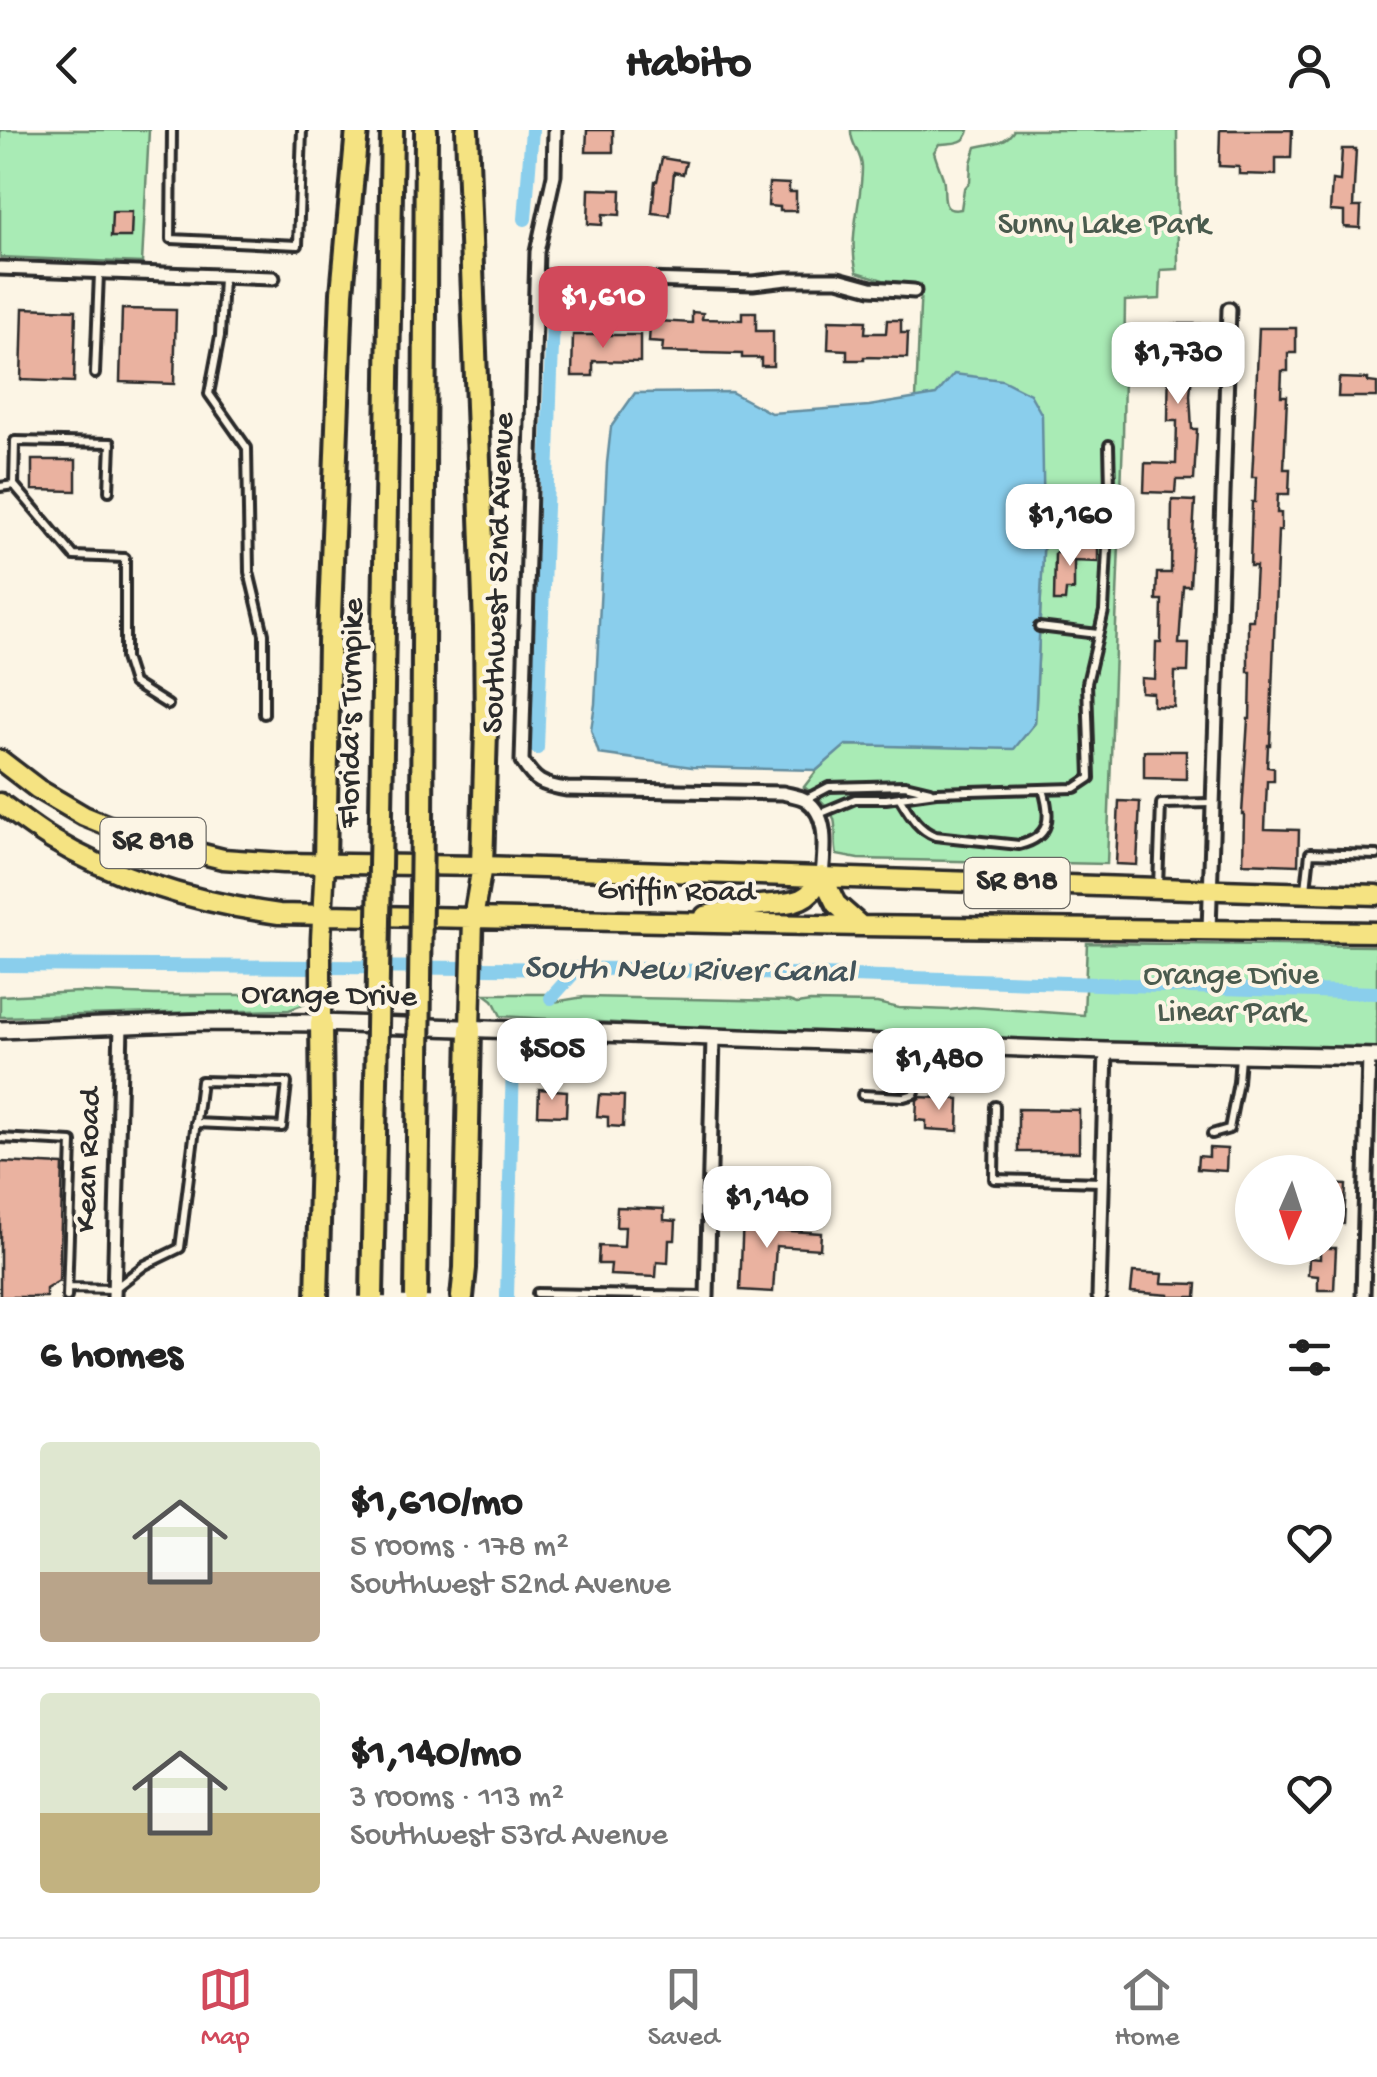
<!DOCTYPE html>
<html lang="en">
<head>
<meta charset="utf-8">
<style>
	body { margin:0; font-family:"Gochi Hand",sans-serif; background:#f2f2f2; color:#222; height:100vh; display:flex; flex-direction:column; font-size:38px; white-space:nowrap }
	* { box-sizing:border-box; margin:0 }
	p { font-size:32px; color:#767676 }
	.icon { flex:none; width:55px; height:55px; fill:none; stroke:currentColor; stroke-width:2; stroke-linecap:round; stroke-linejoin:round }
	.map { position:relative; height:1167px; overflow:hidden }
	.drawer { display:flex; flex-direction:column; background:#fff; flex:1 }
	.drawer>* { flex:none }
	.needle { width:65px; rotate:183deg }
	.controls { position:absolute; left:1235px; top:1025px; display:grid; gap:20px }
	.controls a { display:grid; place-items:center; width:110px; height:110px; border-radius:50%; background:#fff; box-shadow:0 5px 15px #0003; font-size:50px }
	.price { position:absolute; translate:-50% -85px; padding:0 22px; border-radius:20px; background:#fff; color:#222; font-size:32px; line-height:65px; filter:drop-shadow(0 2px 5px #0008) }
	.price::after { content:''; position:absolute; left:50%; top:60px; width:30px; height:22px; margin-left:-15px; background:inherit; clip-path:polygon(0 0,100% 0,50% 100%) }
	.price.on { background:#d1495b; color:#fff }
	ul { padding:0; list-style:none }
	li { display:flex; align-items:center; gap:30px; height:250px; padding:0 40px }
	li+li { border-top:2px solid #e0e0e0 }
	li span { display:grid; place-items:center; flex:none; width:280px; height:200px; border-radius:10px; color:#555 }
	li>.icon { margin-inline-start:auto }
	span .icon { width:120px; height:120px; fill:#fffc; stroke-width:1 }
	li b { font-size:42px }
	h2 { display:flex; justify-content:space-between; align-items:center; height:120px; padding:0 40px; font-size:42px }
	header { display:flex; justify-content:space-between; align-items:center; height:130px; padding:0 40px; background:#fff; font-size:45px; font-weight:700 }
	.dock { display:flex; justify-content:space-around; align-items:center; height:140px; border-top:2px solid #e0e0e0; background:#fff; font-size:28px; color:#767676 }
	.dock a { display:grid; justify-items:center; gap:5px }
	.dock .on { color:#d1495b }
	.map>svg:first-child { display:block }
	.green { fill:#a9ebb5; stroke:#6a8b70; stroke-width:2.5 }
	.water { fill:#8aceec; stroke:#648d9f; stroke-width:2.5 }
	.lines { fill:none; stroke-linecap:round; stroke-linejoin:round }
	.canal { stroke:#8aceec; stroke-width:14 }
	.building { fill:#eab2a0; stroke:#2b2b2b; stroke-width:2.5 }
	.lane-casing { stroke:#2b2b2b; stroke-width:14 }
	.street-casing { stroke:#2b2b2b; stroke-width:19 }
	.secondary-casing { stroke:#2b2b2b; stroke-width:22 }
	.primary-casing { stroke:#2b2b2b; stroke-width:25 }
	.highway-casing { stroke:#2b2b2b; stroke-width:28 }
	.lane { stroke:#fcf5e5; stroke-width:6 }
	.street { stroke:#fcf5e5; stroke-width:11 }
	.secondary { stroke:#fcf5e5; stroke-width:15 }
	.primary { stroke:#f5e382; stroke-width:18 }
	.highway { stroke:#f5e382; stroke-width:20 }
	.highway-bridge-casing { stroke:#2b2b2b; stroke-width:28; stroke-linecap:butt }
	.highway-bridge { stroke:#f5e382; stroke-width:20 }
	.labels { text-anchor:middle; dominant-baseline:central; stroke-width:8; stroke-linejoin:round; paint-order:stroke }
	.shield { fill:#fcf5e5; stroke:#6a6863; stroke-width:2.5 }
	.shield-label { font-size:30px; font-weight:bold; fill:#2b2b2b }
	.park-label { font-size:32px; fill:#4a5b4e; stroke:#fcf5e5 }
	.street-label { font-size:32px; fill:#2b2b2b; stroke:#fcf5e5 }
	.water-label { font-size:35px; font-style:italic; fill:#43545b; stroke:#fcf5e5 }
</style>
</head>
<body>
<header><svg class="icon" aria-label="back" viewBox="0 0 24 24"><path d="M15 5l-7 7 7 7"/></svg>Habito<svg class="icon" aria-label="person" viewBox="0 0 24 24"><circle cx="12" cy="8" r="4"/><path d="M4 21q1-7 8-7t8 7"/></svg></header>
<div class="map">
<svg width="1377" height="1167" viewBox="0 0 1377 1167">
	<rect width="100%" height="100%" fill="#fcf5e5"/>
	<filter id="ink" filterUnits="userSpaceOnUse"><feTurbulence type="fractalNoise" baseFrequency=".01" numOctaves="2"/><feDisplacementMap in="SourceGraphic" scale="20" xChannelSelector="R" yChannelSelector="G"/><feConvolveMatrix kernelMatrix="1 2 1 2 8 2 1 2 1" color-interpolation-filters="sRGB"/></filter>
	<g filter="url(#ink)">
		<path class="green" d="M 0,0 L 149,0 L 142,133 L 0,127 Z
			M 851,0 L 969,0 C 966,15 952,13 939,14 L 934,22 C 936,30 940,39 943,48 C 947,63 938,84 961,79 L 964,59 L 970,52 L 971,33 L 976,17 C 991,13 1005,15 1014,0 L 1177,0 L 1178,139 L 1161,140 L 1160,169 L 1125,171 L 1123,307 L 1107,734 L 858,729 L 837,725 C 834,714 837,701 834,689 C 830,676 815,665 804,657 L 817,640 L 845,615 L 1014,618 L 1035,593 L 1044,401 L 937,265 L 916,269 L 921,154 L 883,150 L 857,142 C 847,108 862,72 862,38 C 862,22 850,15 851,0 Z
			M 1087,813 L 1377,816 L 1377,919 C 1085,915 792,905 501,886 L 493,870 L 485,864 L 546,864 L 554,872 L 584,867 L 789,871 L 797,874 L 810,872 L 877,873 L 899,878 L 950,880 L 972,877 L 1084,885 Z
			M 288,860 L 309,860 L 305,874 L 289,880 L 0,887 L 0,866 L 79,862 L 155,865 L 270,865 L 279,867 Z"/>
		<path class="water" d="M 954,244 L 1002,250 L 1030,264 L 1042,285 L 1044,401 L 1035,593 L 1014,619 L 846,615 L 817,640 L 692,637 L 599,624 L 591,600 L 595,574 L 607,333 L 611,297 L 635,263 L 731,262 L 771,283 L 869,276 L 936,265 Z"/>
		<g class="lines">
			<path class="canal" d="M 525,89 L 532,0
				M 537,618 L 554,163
				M 0,835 L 636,839 L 1377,863
				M 551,868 L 578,838
				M 507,1167 L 513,931"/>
		</g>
		<path class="building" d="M 587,0 L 613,0 L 613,22 L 586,22 Z
			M 1220,0 L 1292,0 L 1291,28 L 1276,28 L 1276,45 L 1239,44 L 1239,37 L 1219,36 Z
			M 1342,19 L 1356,19 L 1353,77 L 1361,77 L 1360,98 L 1344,97 L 1344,82 L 1330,81 L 1332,50 L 1340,51 Z
			M 662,28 L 686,32 L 683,44 L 674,42 L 670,85 L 652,83 L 655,51 L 657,51 Z
			M 769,53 L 789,54 L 789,62 L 796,62 L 796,81 L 780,81 L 780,77 L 768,76 Z
			M 589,59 L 621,60 L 620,85 L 603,84 L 602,95 L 588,94 Z
			M 112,82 L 132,82 L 131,107 L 111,107 Z
			M 23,178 L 76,180 L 74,252 L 21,250 Z
			M 122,179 L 176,180 L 174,254 L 120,252 Z
			M 692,182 L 703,183 L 702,189 L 742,190 L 742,182 L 756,182 L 756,201 L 773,201 L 773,236 L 761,236 L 761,228 L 742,228 L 742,224 L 662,222 L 663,213 L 649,212 L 650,195 L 658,195 L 658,191 L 692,193 Z
			M 829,190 L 866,191 L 865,203 L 886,203 L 887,190 L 901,190 L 901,203 L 908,203 L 907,228 L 864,227 L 864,230 L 847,230 L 847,220 L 828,219 Z
			M 1172,194 L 1201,194 L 1200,221 L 1199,221 L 1197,245 L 1192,244 L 1190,265 L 1192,299 L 1197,299 L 1194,350 L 1176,350 L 1175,363 L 1144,362 L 1145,333 L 1176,334 L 1177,291 L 1168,291 L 1169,220 L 1158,220 L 1158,201 L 1172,202 Z
			M 1259,198 L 1296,198 L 1296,223 L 1288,223 L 1288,241 L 1282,241 L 1281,266 L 1287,266 L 1284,339 L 1290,339 L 1289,364 L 1278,364 L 1277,383 L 1281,383 L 1281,401 L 1278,401 L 1270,615 L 1268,615 L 1267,637 L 1274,638 L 1274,651 L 1267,651 L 1265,699 L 1299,700 L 1298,735 L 1243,733 L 1244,684 L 1242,684 L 1248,589 L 1250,589 L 1251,542 L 1248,542 L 1248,490 L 1253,490 L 1256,436 L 1250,436 L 1252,372 L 1255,372 L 1256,347 L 1252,347 L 1253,329 Z
			M 573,205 L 640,205 L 640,232 L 593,231 L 593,246 L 572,246 Z
			M 1339,248 L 1368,249 L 1368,252 L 1377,253 L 1377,267 L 1338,267 Z
			M 32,330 L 76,330 L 76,361 L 32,360 Z
			M 1172,370 L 1195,371 L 1190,456 L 1183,456 L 1179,514 L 1189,514 L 1188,542 L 1175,542 L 1174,577 L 1153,576 L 1153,563 L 1141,562 L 1141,548 L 1155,549 L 1156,513 L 1161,513 L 1162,470 L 1156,470 L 1157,443 L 1171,443 Z
			M 1071,416 L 1098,417 L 1098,432 L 1074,431 L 1074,460 L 1066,460 L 1065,471 L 1054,471 L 1055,423 L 1071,423 Z
			M 1144,621 L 1186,621 L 1186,649 L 1144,648 Z
			M 1119,671 L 1140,672 L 1137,735 L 1116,734 Z
			M 539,959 L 567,961 L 566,986 L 538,985 Z
			M 599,965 L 624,966 L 623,997 L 608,996 L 608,987 L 597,986 Z
			M 920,967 L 959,969 L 958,1001 L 926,999 L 926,991 L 916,990 L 917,970 Z
			M 1018,979 L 1079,980 L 1079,1022 L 1018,1022 Z
			M 1209,1018 L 1227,1019 L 1226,1041 L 1197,1039 L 1198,1026 L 1209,1027 Z
			M 0,1032 L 63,1035 L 59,1151 L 46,1159 L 46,1167 L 0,1167 Z
			M 1328,1054 L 1346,1055 L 1344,1094 L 1328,1093 Z
			M 617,1077 L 664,1079 L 664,1090 L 676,1091 L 675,1110 L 669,1110 L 668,1133 L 657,1132 L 656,1147 L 610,1145 L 611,1134 L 598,1134 L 599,1116 L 624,1117 L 625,1097 L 616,1097 Z
			M 743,1086 L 777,1088 L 776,1100 L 821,1103 L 820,1119 L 776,1116 L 773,1162 L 740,1160 Z
			M 1320,1118 L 1336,1118 L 1334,1160 L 1318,1160 L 1318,1146 L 1308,1145 L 1309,1128 L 1320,1129 Z
			M 1133,1142 L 1163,1144 L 1162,1153 L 1197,1154 L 1196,1167 L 1169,1167 L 1169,1165 L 1131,1162 Z"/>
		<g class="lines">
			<defs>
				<path id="lane" d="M 172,0 L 171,109 L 298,115 L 302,0
					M 223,148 L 220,206 L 209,264 L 247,318 L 249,442 L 264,504 L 264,584
					M 95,244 L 99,143
					M 14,355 L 15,311 L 111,313 L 109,361
					M 0,357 L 14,355 L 74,426 L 125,428 L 125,528 L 133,553 L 168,575
					M 1039,497 L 1098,504
					M 899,667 C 909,683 917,699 935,706 L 1019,715 C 1052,707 1051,686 1043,659
					M 806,669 L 829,657 L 905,655 L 930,661
					M 819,684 L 855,669 L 886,669 L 936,662 L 1075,658 L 1090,648 L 1087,553 L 1104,481 L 1110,357 L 1109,315
					M 1158,756 L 1161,674 L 1211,673
					M 1306,759 L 1310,723 L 1377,725
					M 862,965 L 904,967 L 914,964 L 920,949 L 921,916
					M 995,976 L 994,1049 L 1101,1052
					M 1212,1004 L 1229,999 L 1238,952 L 1240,926
					M 0,1008 L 72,1012 L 67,1167
					M 68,1158 L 114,1159 L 145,1135 L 180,1118 L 201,951 L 287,953 L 282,997 L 195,993
					M 537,1163 L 705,1166"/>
				<path id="street" d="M 555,0 L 554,45 L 537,122 L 522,631 C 535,652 542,655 567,659 L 783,663 C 789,665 800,666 806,670 C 830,686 824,722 822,746
					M 0,138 L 273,148
					M 537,147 L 753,153 L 787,149 L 838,149 L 871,158 L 914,161
					M 1209,800 L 1229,179
					M 114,1167 L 121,895
					M 707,1167 L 713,907
					M 1099,1167 L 1106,921
					M 1363,1167 L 1369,926"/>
				<path id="secondary" d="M 0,900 L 204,892 L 321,893 L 1106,921 L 1377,927"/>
				<path id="primary" d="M 0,630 L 38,659 L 84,686 L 138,708 L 223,729 L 283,733 L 482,736 L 1377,765
					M 0,673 C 17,685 33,698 51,709 C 120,751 200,773 279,784 L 862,796 L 1377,802
					M 822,746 L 836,774 L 861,796
					M 705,786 C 724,782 742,777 761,775 C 790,772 807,776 822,746
					M 321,893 L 321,809 L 325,733
					M 470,899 L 473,789 L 482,736"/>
				<path id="highway" d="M 467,0 L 485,497 L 486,601 L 482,736
					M 381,683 L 392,0
					M 422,694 L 426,0
					M 325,733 L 329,513 L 342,163 L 357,0
					M 317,1167 L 322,985 L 321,893
					M 462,1167 L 465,1138 L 470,899"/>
			</defs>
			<use href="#lane" class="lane-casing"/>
			<use href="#street" class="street-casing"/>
			<use href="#secondary" class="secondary-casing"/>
			<use href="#primary" class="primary-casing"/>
			<use href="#highway" class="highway-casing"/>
			<use href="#lane" class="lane"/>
			<use href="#street" class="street"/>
			<use href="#secondary" class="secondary"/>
			<use href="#primary" class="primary"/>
			<use href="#highway" class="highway"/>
			<defs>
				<path id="highway-bridge" d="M 372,1167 L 381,683
					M 416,1167 L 422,694"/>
			</defs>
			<use href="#highway-bridge" class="highway-bridge-casing"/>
			<use href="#highway-bridge" class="highway-bridge"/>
		</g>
	</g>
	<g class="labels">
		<g class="shield">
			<rect x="100.5" y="688" width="105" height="50" rx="8"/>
			<rect x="964.5" y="728" width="105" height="50" rx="8"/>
		</g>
		<g class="shield-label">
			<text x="153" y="713">SR 818</text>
			<text x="1017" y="753">SR 818</text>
		</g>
		<g class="park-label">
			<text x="1104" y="96">Sunny Lake Park</text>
			<text x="1231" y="847">Orange Drive<tspan x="1231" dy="37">Linear Park</tspan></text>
		</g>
		<g class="street-label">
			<text transform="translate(500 443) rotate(-88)">Southwest 52nd Avenue</text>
			<text transform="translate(353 583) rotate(-89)">Florida's Turnpike</text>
			<text transform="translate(676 763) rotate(1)">Griffin Road</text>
			<text transform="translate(329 867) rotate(1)">Orange Drive</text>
			<text transform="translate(90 1030) rotate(-88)">Kean Road</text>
		</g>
		<g class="water-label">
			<text transform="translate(689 842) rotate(1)">South New River Canal</text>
		</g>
	</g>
</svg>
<div class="controls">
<a><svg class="needle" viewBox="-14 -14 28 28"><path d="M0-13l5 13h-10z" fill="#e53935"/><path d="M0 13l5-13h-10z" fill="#767676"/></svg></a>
</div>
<b class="price on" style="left:603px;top:221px">$1,610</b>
<b class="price" style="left:1178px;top:277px">$1,730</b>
<b class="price" style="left:1070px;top:439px">$1,160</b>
<b class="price" style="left:552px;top:973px">$505</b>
<b class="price" style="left:939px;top:983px">$1,480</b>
<b class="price" style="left:767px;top:1121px">$1,140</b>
</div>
<section class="drawer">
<h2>6 homes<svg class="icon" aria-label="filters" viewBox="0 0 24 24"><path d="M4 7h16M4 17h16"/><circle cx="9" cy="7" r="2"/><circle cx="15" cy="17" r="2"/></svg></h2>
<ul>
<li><span style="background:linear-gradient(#dfe7d0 65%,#b9a48a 0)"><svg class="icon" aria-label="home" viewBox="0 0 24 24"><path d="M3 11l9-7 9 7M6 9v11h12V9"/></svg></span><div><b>$1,610/mo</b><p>5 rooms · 178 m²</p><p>Southwest 52nd Avenue</p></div><svg class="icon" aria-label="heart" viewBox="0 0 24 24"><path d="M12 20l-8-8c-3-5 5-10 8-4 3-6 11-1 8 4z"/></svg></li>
<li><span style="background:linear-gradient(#dfe7d0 60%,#c2b280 0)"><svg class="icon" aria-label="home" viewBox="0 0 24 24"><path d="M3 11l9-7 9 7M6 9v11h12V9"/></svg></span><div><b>$1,140/mo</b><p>3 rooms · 113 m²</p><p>Southwest 53rd Avenue</p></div><svg class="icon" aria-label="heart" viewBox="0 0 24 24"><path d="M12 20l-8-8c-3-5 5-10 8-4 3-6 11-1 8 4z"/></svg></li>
</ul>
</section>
<nav class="dock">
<a class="on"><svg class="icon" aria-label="map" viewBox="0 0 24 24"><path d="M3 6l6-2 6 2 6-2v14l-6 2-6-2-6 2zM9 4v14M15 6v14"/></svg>Map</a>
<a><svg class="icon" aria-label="saved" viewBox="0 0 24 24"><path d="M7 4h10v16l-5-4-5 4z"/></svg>Saved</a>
<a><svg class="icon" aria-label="home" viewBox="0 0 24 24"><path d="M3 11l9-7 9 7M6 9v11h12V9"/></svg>Home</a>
</nav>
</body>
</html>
